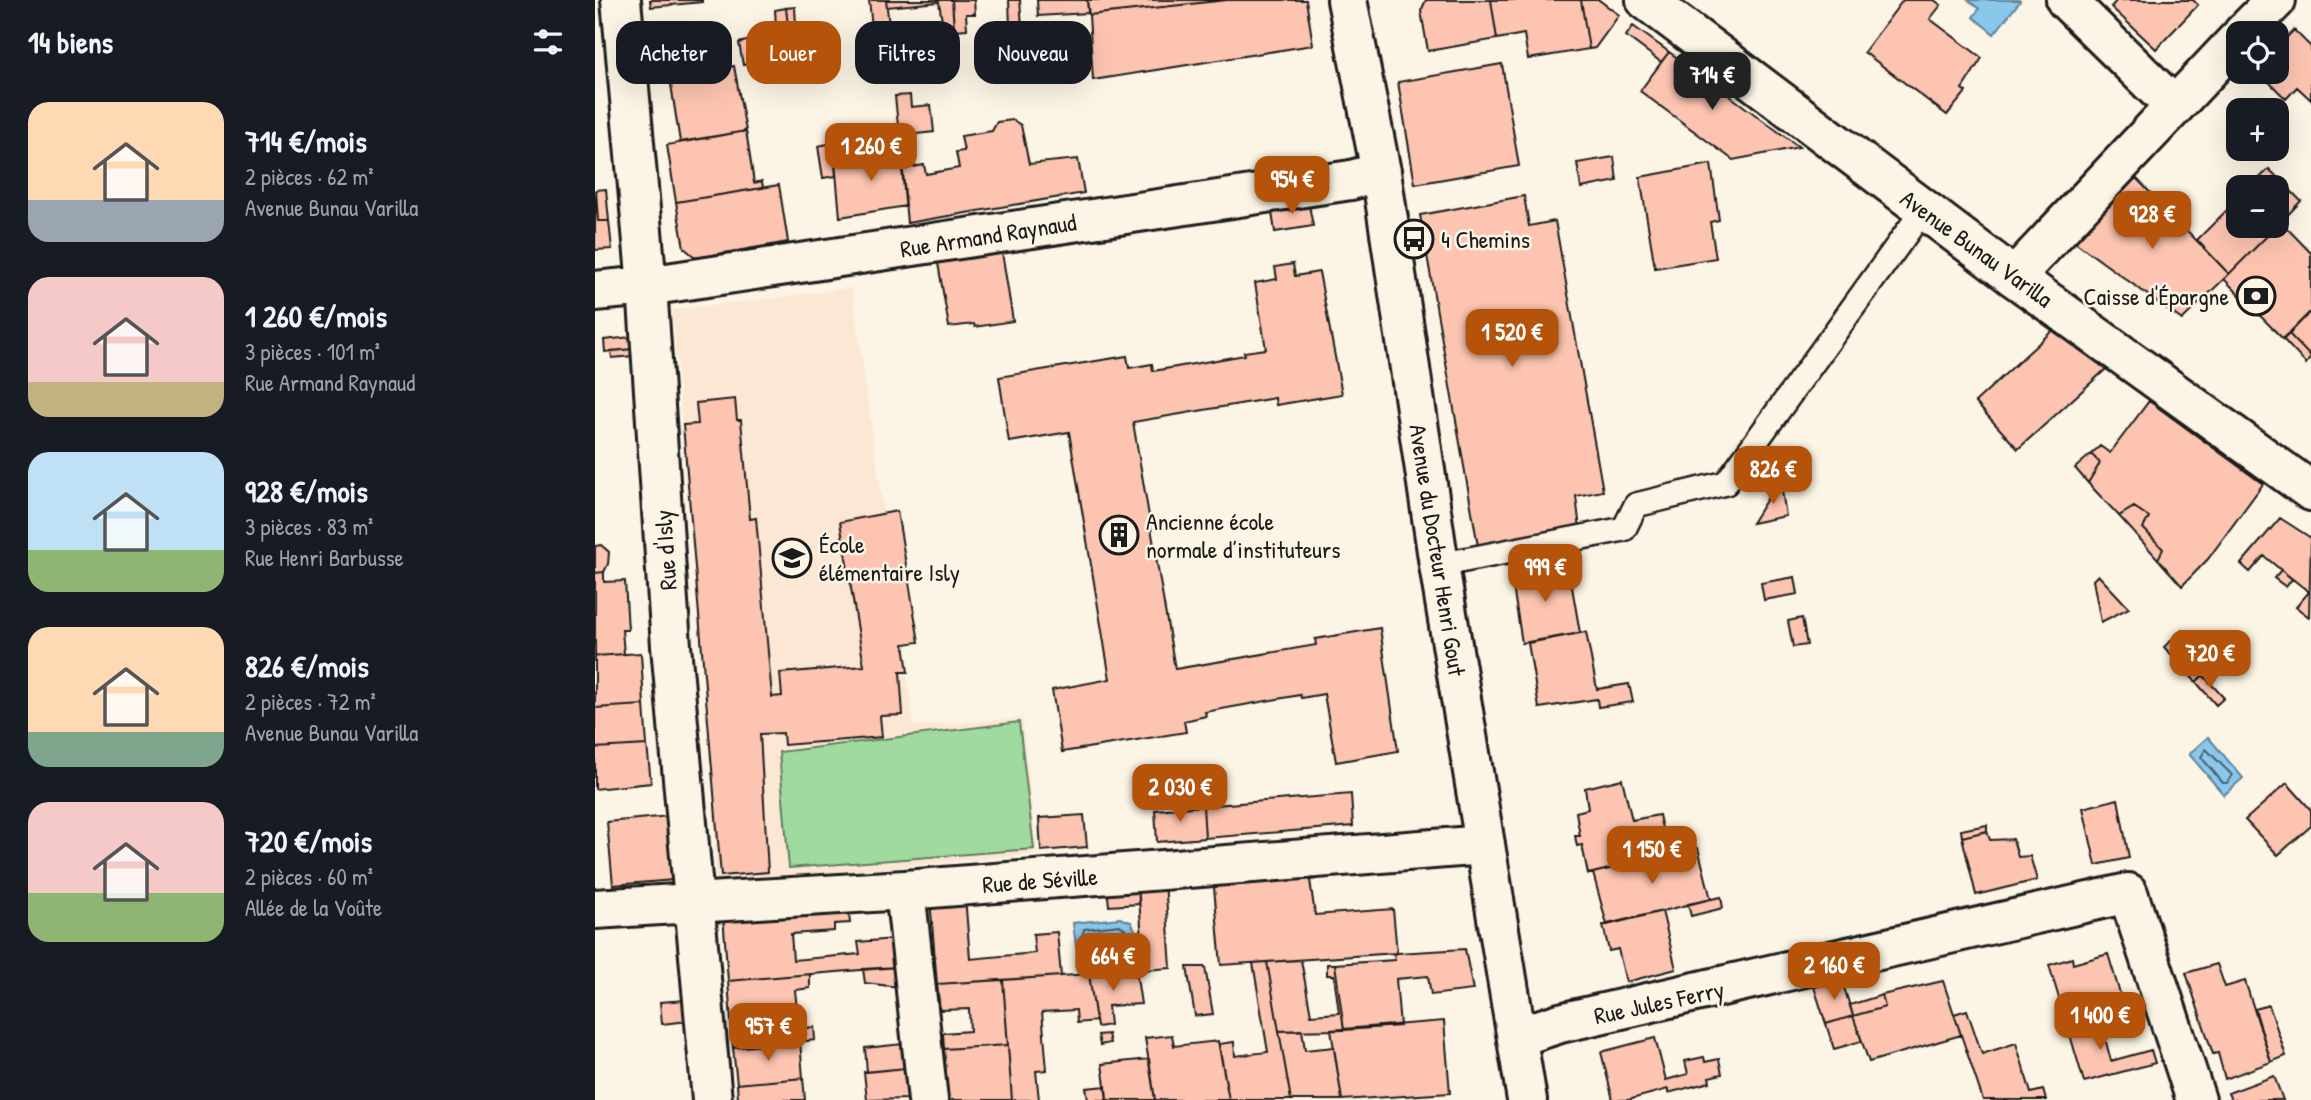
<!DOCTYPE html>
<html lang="fr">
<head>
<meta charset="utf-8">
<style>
	body { margin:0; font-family:"Patrick Hand",sans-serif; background:#20242c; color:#f1f3f6; height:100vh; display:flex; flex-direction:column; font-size:26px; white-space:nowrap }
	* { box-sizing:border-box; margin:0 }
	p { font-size:23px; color:#9ea1a6 }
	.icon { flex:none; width:38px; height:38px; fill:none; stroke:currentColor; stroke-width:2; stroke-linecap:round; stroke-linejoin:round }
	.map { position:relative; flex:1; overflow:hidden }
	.details { display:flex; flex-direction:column; background:#171b24; width:595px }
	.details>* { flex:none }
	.guide { position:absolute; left:21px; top:21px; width:665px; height:63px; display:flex; gap:14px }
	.buttons { position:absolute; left:1631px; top:21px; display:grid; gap:14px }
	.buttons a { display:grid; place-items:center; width:63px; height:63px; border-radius:14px; background:#171b24; box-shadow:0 7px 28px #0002; font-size:35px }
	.price { position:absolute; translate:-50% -60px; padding:0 16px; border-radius:14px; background:#b45309; color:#fff; font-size:23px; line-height:46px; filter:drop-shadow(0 2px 4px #0008) }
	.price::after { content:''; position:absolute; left:50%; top:42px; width:21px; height:16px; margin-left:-10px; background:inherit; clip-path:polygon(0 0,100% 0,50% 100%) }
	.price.current { background:#222; color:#fff }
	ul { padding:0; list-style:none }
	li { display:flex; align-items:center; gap:21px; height:175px; padding:0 28px }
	li span { display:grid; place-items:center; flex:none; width:196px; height:140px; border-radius:21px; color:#555 }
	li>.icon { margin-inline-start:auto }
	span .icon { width:84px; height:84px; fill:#fffc; stroke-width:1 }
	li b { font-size:30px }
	h2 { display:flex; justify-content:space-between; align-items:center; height:84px; padding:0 28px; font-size:30px }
	.pill { padding:0 24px; border-radius:21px; background:#171b24; box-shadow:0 7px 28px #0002; font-size:24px; line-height:63px }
	.pill.current { background:#b45309; color:#fff }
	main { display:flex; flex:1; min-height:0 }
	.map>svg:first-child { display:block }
	.built { fill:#fce7d5 }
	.green { fill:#a1da9f; stroke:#5e7b5e; stroke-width:2 }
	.water { fill:#8bc7eb; stroke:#5f8398; stroke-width:2 }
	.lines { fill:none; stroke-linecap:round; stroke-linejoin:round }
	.shore { stroke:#48606f; stroke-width:2 }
	.building { fill:#fdc5b1; stroke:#1c1c1c; stroke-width:2 }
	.lane-casing { stroke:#1c1c1c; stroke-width:28 }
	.street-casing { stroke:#1c1c1c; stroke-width:44 }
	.secondary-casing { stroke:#1c1c1c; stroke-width:44 }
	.lane { stroke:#fcf5e5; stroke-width:23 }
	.street { stroke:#fcf5e5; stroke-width:38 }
	.secondary { stroke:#fcf5e5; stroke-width:38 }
	.labels { text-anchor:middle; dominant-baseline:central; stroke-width:5; stroke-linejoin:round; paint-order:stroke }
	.street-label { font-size:24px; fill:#1c1c1c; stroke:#fcf5e5 }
	.poi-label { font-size:24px; fill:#1c1c1c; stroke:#fcf5e5; text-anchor:start }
</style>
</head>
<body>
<main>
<section class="details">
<h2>14 biens<svg class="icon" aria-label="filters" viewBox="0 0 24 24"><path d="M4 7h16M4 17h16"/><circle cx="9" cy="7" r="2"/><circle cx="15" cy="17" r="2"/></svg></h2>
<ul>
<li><span style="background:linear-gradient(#ffd9b3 70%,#9aa5b1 0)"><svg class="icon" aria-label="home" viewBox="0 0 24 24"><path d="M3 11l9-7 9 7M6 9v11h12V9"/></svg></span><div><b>714 €/mois</b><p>2 pièces · 62 m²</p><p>Avenue Bunau Varilla</p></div></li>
<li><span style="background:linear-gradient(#f6c9c9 75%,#c2b280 0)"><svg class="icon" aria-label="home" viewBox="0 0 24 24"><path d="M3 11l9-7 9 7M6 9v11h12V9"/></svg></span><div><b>1 260 €/mois</b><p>3 pièces · 101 m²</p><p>Rue Armand Raynaud</p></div></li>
<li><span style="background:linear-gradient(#bfe0f5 70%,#8fb573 0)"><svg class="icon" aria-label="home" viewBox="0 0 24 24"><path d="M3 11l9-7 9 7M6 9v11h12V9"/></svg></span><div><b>928 €/mois</b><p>3 pièces · 83 m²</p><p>Rue Henri Barbusse</p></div></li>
<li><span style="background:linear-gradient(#ffd9b3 75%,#7fa58c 0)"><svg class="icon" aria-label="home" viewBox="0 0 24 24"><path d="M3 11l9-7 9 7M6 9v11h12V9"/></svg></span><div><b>826 €/mois</b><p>2 pièces · 72 m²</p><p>Avenue Bunau Varilla</p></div></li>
<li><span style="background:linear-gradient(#f6c9c9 65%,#8fb573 0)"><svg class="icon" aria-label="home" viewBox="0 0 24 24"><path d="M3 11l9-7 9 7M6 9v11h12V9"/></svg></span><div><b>720 €/mois</b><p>2 pièces · 60 m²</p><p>Allée de la Voûte</p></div></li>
</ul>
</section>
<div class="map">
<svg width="1716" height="1100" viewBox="0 0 1716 1100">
	<rect width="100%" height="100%" fill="#fcf5e5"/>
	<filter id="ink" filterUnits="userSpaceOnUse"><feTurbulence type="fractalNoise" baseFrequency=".0143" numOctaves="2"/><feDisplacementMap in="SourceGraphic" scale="14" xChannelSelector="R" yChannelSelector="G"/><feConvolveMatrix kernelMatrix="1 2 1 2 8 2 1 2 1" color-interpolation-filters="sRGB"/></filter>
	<g filter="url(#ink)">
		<path class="built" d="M 257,288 L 319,726 L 427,718 L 442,854 L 120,884 L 119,797 L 77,310 Z"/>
		<path class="green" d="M 424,722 L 439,849 L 194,868 L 184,752 Z"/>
		<path class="water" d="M 1373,0 L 1424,0 L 1425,1 L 1399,34 L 1378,17 L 1384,9 Z
			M 1613,737 L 1648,778 L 1629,795 L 1594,754 Z
			M 525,918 L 536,922 L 541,932 L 534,947 L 524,949 L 515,943 L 481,947 L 478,923 Z"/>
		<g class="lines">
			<path class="shore" d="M 1611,749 L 1637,775 L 1632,783 L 1628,783 L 1606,757 Z
				M 525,925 L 534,933 L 528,942 L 516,937 L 487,937 L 489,929 Z"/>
		</g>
		<path class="building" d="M 55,0 L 107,0 L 107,2 L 56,7 Z
			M 274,0 L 291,0 L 294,25 L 277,27 Z
			M 291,0 L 357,0 L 359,27 L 348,28 L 344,2 L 292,7 Z
			M 357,0 L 379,0 L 380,14 L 371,14 L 372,29 L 359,30 Z
			M 414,0 L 425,0 L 427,27 L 415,27 Z
			M 442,0 L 492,0 L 493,13 L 443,16 Z
			M 492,0 L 632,0 L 494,15 Z
			M 632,0 L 711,0 L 718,45 L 498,80 L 494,15 Z
			M 831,0 L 896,0 L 902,39 L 833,51 L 826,11 Z
			M 896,0 L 986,0 L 994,49 L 933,59 L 929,34 L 902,39 Z
			M 986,0 L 1004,0 L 1024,15 L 1000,48 L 994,49 Z
			M 1308,0 L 1339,0 L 1346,5 L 1335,19 L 1387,58 L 1367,89 L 1371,92 L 1352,115 L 1269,52 Z
			M 1522,0 L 1598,0 L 1603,5 L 1561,49 L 1516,7 Z
			M 200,7 L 201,25 L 193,26 L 191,8 Z
			M 191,8 L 193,26 L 181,27 L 180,10 Z
			M 1038,26 L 1074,52 L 1066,62 L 1031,36 Z
			M 1699,30 L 1716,47 L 1716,100 L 1702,87 L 1691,99 L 1664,72 L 1682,72 L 1682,47 Z
			M 159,39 L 161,63 L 148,65 L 144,43 Z
			M 110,44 L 111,71 L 61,80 L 59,53 Z
			M 1074,52 L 1116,82 L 1204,147 L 1138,160 L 1045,91 Z
			M 907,64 L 924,166 L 820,184 L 803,82 Z
			M 139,66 L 151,131 L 85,142 L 75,78 Z
			M 315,95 L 316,107 L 336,105 L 339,132 L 304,136 L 300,96 Z
			M 418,120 L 426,125 L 434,164 L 483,159 L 489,193 L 312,223 L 307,169 L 329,165 L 331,174 L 364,168 L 361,152 L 369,151 L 366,136 L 397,131 L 402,122 Z
			M 151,131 L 159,183 L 167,181 L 168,188 L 81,202 L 72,145 Z
			M 238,143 L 241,176 L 228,178 L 223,146 Z
			M 306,150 L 311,206 L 245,217 L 240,161 Z
			M 1019,157 L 1022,181 L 986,188 L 982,163 Z
			M 1116,164 L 1124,220 L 1115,222 L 1121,258 L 1060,268 L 1045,177 Z
			M 1674,169 L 1706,201 L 1686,222 L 1634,274 L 1602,240 L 1643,199 L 1643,226 L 1682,226 L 1682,187 L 1655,187 Z
			M 1541,178 L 1634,274 L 1587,320 L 1477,240 Z
			M 184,185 L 193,242 L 101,258 L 89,248 L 81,202 Z
			M 11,189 L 14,221 L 3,221 L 1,190 Z
			M 0,190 L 3,221 L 14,221 L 17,249 L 0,250 Z
			M 929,196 L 934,226 L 960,221 L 1008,491 L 981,496 L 985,529 L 883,546 L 825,215 Z
			M 713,200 L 718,226 L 680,232 L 676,206 Z
			M 1686,222 L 1716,253 L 1716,311 L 1688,339 L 1629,279 Z
			M 407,252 L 418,321 L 380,327 L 379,324 L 354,327 L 343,263 Z
			M 698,264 L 700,276 L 724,272 L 747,394 L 681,405 L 680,398 L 538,422 L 580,669 L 721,645 L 720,639 L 785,628 L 803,751 L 741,762 L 729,694 L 706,698 L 705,695 L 610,712 L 611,716 L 589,721 L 591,732 L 467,752 L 457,690 L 515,679 L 474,432 L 414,442 L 404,377 L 532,356 L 534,368 L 557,364 L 558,371 L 650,355 L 649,352 L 671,349 L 660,283 L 682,279 L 680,267 Z
			M 1716,311 L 1716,357 L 1694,334 Z
			M 1458,330 L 1511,369 L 1423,449 L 1380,402 Z
			M 1694,334 L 1716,357 L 1711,364 L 1688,339 Z
			M 36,337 L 37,349 L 10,352 L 9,340 Z
			M 37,349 L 38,356 L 17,358 L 16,351 Z
			M 140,399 L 142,420 L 146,420 L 155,519 L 161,518 L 177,697 L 187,696 L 185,673 L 269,666 L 245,522 L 302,511 L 324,642 L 309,644 L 313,672 L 305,672 L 308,715 L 285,716 L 287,737 L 189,745 L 188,733 L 165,734 L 173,872 L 126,876 L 88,425 L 103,424 L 101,403 Z
			M 1554,401 L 1668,484 L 1613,559 L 1587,586 L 1563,559 L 1568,549 L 1548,528 L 1554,517 L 1539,507 L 1524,516 L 1493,483 L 1505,463 L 1496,454 L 1505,446 L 1515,453 Z
			M 1496,454 L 1505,463 L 1493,483 L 1480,468 Z
			M 1185,478 L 1191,516 L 1157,523 Z
			M 1539,507 L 1554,517 L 1548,528 L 1568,549 L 1563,559 L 1524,516 Z
			M 1685,518 L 1716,538 L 1714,617 L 1701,607 L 1714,592 L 1686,570 L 1669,556 L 1655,572 L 1646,564 Z
			M 6,545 L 14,552 L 13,564 L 9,572 L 0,573 L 0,546 Z
			M 973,564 L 985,633 L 927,643 L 916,574 Z
			M 1686,570 L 1697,579 L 1691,587 L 1679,578 Z
			M 9,572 L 9,582 L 30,581 L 33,630 L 27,630 L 29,654 L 0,656 L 0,573 Z
			M 1503,575 L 1534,608 L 1506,622 L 1498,580 Z
			M 1200,577 L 1203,594 L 1169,600 L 1166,583 Z
			M 1207,618 L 1212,645 L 1198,647 L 1193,621 Z
			M 1587,630 L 1619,665 L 1601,682 L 1569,647 Z
			M 991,632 L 1002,689 L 1034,684 L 1038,702 L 1003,707 L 1002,699 L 944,708 L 933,643 Z
			M 46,653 L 49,705 L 0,708 L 0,656 Z
			M 1608,675 L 1629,698 L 1621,705 L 1601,682 Z
			M 49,705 L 52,745 L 0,748 L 0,708 Z
			M 52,745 L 56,783 L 0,789 L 0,748 Z
			M 1027,779 L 1037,820 L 1064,815 L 1073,855 L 993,874 L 987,845 L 982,846 L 980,836 L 985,836 L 981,812 L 993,809 L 990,788 Z
			M 1692,783 L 1716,810 L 1716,826 L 1683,855 L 1650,820 Z
			M 756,794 L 758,826 L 610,838 L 608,806 Z
			M 1523,799 L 1534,858 L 1501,865 L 1488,808 Z
			M 608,806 L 610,838 L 562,842 L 560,810 Z
			M 489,815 L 492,847 L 446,851 L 444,818 Z
			M 74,816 L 79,880 L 18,885 L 12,822 Z
			M 1392,825 L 1392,831 L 1367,837 L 1366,830 Z
			M 1392,831 L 1395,840 L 1418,839 L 1423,857 L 1435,856 L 1442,880 L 1381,895 L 1367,837 Z
			M 1103,848 L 1116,899 L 1012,925 L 998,873 Z
			M 721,868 L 722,879 L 715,880 L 720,915 L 798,909 L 802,953 L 626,965 L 618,876 Z
			M 570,881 L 576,968 L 549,970 L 543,882 Z
			M 543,882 L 544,904 L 514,906 L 512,885 Z
			M 370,896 L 375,959 L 440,953 L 438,934 L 462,932 L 466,976 L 342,984 L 335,899 Z
			M 1126,897 L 1128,908 L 1096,916 L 1093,904 Z
			M 253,906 L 255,923 L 239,924 L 239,931 L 196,934 L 198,960 L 265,954 L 263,942 L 299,939 L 302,967 L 133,981 L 128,915 Z
			M 1067,911 L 1081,969 L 1031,982 L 1023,949 L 1014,951 L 1008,925 Z
			M 870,949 L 878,990 L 836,995 L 833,976 L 801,979 L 805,1026 L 749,1030 L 740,964 L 800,960 L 799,954 L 802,953 Z
			M 1513,954 L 1530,1010 L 1472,1025 L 1454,965 L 1477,958 L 1478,964 Z
			M 706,960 L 716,1015 L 744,1013 L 739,975 L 732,975 L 732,964 L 740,964 L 749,1030 L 684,1031 L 672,962 Z
			M 672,962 L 696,1100 L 634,1100 L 624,1044 L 639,1042 L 640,1056 L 673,1052 L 658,963 Z
			M 1622,964 L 1630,987 L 1650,981 L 1676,1062 L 1630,1079 L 1623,1053 L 1618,1054 L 1591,973 Z
			M 302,967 L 304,987 L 270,983 L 268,969 Z
			M 592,967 L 610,967 L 618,1014 L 600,1016 Z
			M 541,971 L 546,1004 L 513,1006 L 515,1025 L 502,1027 L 494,974 Z
			M 215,974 L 215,988 L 200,990 L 204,1029 L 219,1027 L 220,1040 L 138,1048 L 133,981 Z
			M 494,974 L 501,1021 L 482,1023 L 481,1010 L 447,1012 L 452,1070 L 441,1071 L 444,1100 L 417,1100 L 408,980 Z
			M 408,980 L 413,1045 L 349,1049 L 348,1033 L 375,1031 L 374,1009 L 345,1010 L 342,984 Z
			M 1247,981 L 1258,1016 L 1231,1024 L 1219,987 Z
			M 1348,981 L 1366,1035 L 1274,1062 L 1258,1016 L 1290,1007 L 1287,995 Z
			M 1287,995 L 1290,1007 L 1258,1016 L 1255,1005 Z
			M 91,1000 L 93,1021 L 67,1024 L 65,1002 Z
			M 1674,1005 L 1691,1056 L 1676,1062 L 1660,1009 Z
			M 1372,1010 L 1387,1054 L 1421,1043 L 1436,1093 L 1448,1090 L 1451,1100 L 1388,1100 L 1359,1014 Z
			M 1258,1016 L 1267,1041 L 1239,1049 L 1231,1024 Z
			M 1504,1016 L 1516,1061 L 1556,1050 L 1560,1063 L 1489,1082 L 1472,1025 Z
			M 849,1021 L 855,1093 L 747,1100 L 736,1030 Z
			M 707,1030 L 710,1050 L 739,1047 L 747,1100 L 696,1100 L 684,1031 Z
			M 513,1034 L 515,1043 L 505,1045 L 503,1035 Z
			M 577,1035 L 579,1046 L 623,1041 L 634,1100 L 560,1100 L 550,1038 Z
			M 1060,1038 L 1071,1080 L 1093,1074 L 1090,1061 L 1109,1057 L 1110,1062 L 1124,1059 L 1127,1074 L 1114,1077 L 1115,1082 L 1073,1093 L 1073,1089 L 1033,1100 L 1018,1100 L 1006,1052 Z
			M 205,1041 L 208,1078 L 142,1084 L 138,1048 Z
			M 308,1044 L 311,1068 L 272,1072 L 270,1048 Z
			M 413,1045 L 417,1100 L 353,1100 L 349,1049 Z
			M 554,1059 L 560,1100 L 512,1100 L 507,1064 Z
			M 311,1068 L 314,1099 L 272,1100 L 269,1072 Z
			M 1679,1076 L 1688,1100 L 1636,1100 L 1633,1093 Z
			M 208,1078 L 210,1100 L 143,1100 L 142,1084 Z
			M 511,1086 L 512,1100 L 493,1100 L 491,1088 Z"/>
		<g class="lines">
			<defs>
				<path id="lane" d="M 844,565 L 1029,529 L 1041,505 L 1131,483 L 1329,209"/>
				<path id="street" d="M 26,0 L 52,286 L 76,646 L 117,1100
					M 1471,0 L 1578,105
					M 1648,33 L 1681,0
					M 1419,277 L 1643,39
					M 0,291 L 52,286 L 756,180 L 786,172
					M 310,890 L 333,1100
					M 0,909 L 310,890 L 890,845
					M 922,1037 L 965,1023 L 1533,893 L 1601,1100"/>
				<path id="secondary" d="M 752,0 L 786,172 L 844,565 L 932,1100
					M 1051,0 L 1419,277 L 1716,491"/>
			</defs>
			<use href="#lane" class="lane-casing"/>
			<use href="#street" class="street-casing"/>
			<use href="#secondary" class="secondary-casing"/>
			<use href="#lane" class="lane"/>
			<use href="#street" class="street"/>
			<use href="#secondary" class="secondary"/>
		</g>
	</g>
	<defs>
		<symbol id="bus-ring" viewBox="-11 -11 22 22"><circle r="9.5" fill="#fcf5e5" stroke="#1c1c1c" stroke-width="1.5"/><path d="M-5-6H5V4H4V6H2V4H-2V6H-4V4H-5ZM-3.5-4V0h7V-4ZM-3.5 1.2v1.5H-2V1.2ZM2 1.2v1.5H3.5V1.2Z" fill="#1c1c1c"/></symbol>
		<symbol id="bank-ring" viewBox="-11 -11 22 22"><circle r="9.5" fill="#fcf5e5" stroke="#1c1c1c" stroke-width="1.5"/><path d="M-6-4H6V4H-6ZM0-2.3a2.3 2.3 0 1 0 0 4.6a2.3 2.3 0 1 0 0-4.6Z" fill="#1c1c1c"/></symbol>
		<symbol id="building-ring" viewBox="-11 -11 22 22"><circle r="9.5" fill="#fcf5e5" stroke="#1c1c1c" stroke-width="1.5"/><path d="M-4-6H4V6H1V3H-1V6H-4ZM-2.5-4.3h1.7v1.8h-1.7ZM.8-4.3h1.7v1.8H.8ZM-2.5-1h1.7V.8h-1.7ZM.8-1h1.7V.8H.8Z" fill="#1c1c1c"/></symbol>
		<symbol id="school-ring" viewBox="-11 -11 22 22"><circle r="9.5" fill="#fcf5e5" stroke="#1c1c1c" stroke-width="1.5"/><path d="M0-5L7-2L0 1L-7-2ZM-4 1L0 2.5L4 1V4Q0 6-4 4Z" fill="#1c1c1c"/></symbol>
	</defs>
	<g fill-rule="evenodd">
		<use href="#bus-ring" x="797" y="217" width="44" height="44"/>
		<use href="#bank-ring" x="1639" y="274" width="44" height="44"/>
		<use href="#building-ring" x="502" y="513" width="44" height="44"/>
		<use href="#school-ring" x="175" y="536" width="44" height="44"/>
	</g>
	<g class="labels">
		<g class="street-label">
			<text transform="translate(393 235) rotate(-9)">Rue Armand Raynaud</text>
			<text transform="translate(1382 248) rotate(36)">Avenue Bunau Varilla</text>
			<text transform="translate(70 550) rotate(-94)">Rue d'Isly</text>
			<text transform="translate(843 550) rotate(81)">Avenue du Docteur Henri Gout</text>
			<text transform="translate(445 880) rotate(-4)">Rue de Séville</text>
			<text transform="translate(1064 1002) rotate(-12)">Rue Jules Ferry</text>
		</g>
		<g class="poi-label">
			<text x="846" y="239">4 Chemins</text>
			<text x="1634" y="296" text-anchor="end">Caisse d'Épargne</text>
			<text x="551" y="521">Ancienne école<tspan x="551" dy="28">normale d’instituteurs</tspan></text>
			<text x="224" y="544">École<tspan x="224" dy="28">élémentaire Isly</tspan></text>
		</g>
	</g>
</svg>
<div class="buttons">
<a><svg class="icon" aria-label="locate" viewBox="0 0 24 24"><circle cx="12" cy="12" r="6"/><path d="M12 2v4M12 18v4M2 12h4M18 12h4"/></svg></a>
<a>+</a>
<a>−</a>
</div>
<b class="price current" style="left:1117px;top:112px">714 €</b>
<b class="price" style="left:276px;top:183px">1 260 €</b>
<b class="price" style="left:697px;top:216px">954 €</b>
<b class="price" style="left:1557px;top:251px">928 €</b>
<b class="price" style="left:917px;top:369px">1 520 €</b>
<b class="price" style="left:1178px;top:506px">826 €</b>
<b class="price" style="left:950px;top:604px">999 €</b>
<b class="price" style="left:1615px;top:690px">720 €</b>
<b class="price" style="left:585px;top:824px">2 030 €</b>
<b class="price" style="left:1057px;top:886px">1 150 €</b>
<b class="price" style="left:518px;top:993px">664 €</b>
<b class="price" style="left:1239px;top:1002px">2 160 €</b>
<b class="price" style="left:1505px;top:1052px">1 400 €</b>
<b class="price" style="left:173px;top:1063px">957 €</b>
<div class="guide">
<a class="pill">Acheter</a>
<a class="pill current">Louer</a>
<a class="pill">Filtres</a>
<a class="pill">Nouveau</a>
</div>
</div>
</main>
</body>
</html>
